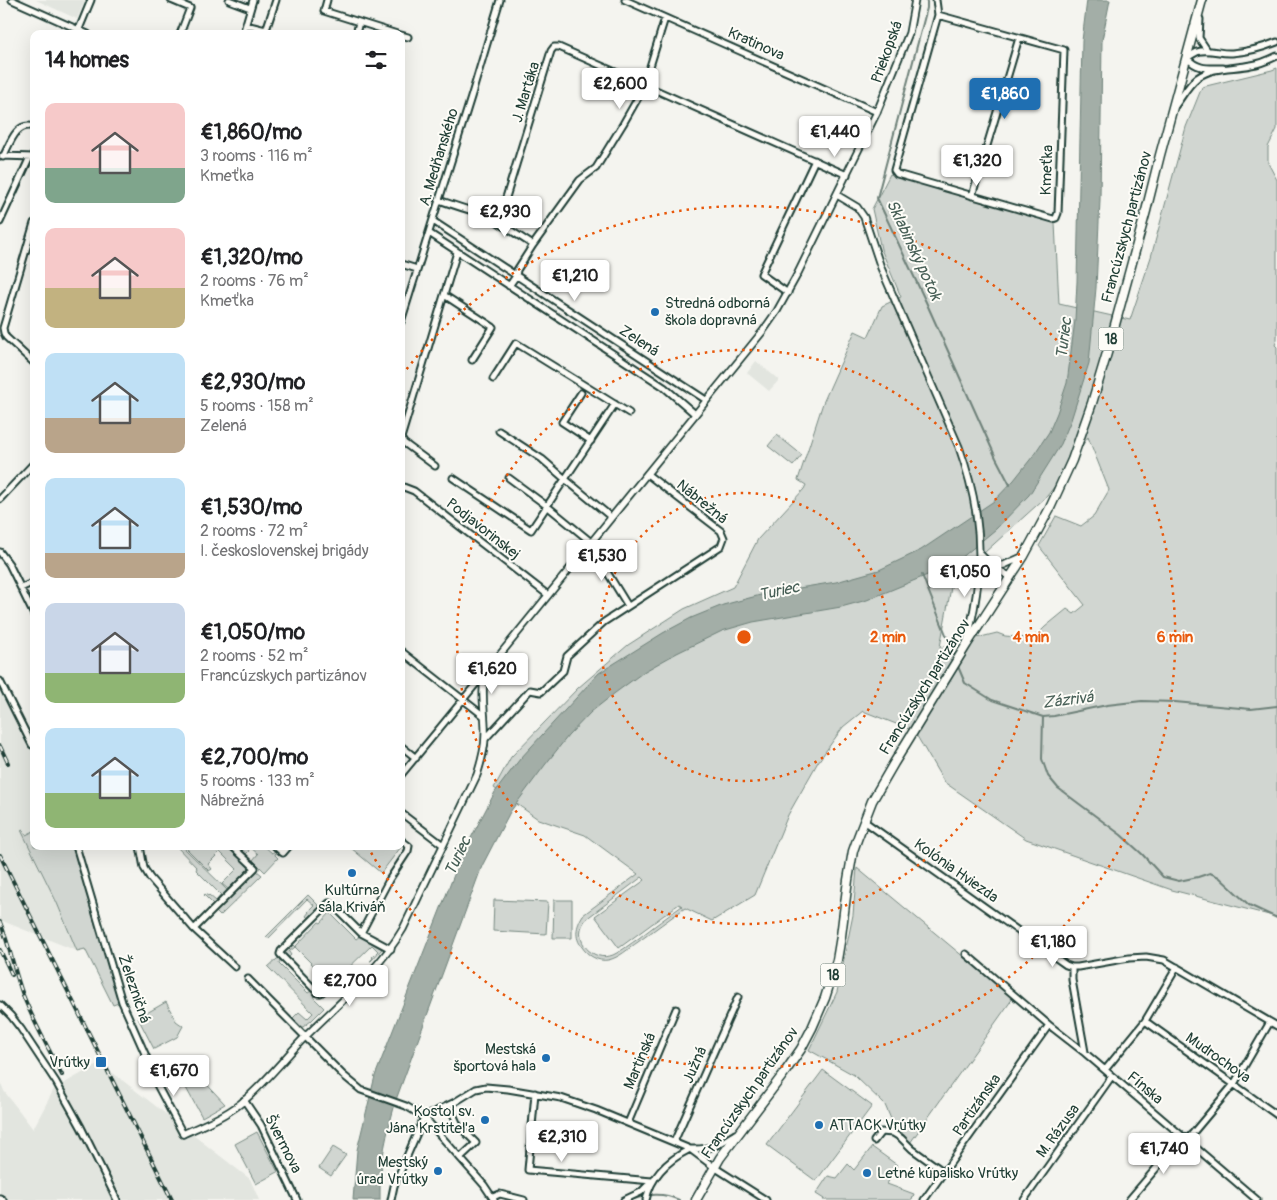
<!DOCTYPE html>
<html lang="en">
<head>
<meta charset="utf-8">
<style>
	body { margin:0; font-family:Pangolin,sans-serif; background:#f2f2f2; color:#202124; height:100vh; display:flex; flex-direction:column; font-size:19px; white-space:nowrap }
	* { box-sizing:border-box; margin:0 }
	p { font-size:16px; color:#757577 }
	.icon { flex:none; width:28px; height:28px; fill:none; stroke:currentColor; stroke-width:2; stroke-linecap:round; stroke-linejoin:round }
	.map { position:relative; flex:1; overflow:hidden }
	.details { position:absolute; left:30px; top:30px; width:375px; height:820px; display:flex; flex-direction:column; background:#fff; border-radius:10px; box-shadow:0 5px 20px #0002 }
	.details>* { flex:none }
	.price { position:absolute; translate:-50% -42px; padding:0 11px; border-radius:5px; background:#fff; color:#222; font-size:16px; line-height:32px; filter:drop-shadow(0 1px 2px #0008) }
	.price::after { content:''; position:absolute; left:50%; top:30px; width:15px; height:11px; margin-left:-8px; background:inherit; clip-path:polygon(0 0,100% 0,50% 100%) }
	.price.current { background:#1f6fb2; color:#fff }
	ul { padding:0; list-style:none }
	li { display:flex; align-items:center; gap:15px; height:125px; padding:0 15px }
	li span { display:grid; place-items:center; flex:none; width:140px; height:100px; border-radius:10px; color:#555 }
	li>.icon { margin-inline-start:auto }
	span .icon { width:60px; height:60px; fill:#fffc; stroke-width:1 }
	li b { font-size:21px }
	h2 { display:flex; justify-content:space-between; align-items:center; height:60px; padding:0 15px; font-size:21px }
	.map>svg:first-child { display:block }
	.built { fill:#e2e5df }
	.green { fill:#d1d6d1; stroke:#788a82; fill-rule:evenodd }
	.water { fill:#a3aea7; stroke:#6e8179 }
	.lines { fill:none; stroke-linecap:round; stroke-linejoin:round }
	.stream { stroke:#6e8179; stroke-width:2 }
	.minor-casing { stroke:#1f3d34; stroke-width:9 }
	.tertiary-casing { stroke:#1f3d34; stroke-width:9 }
	.primary-casing { stroke:#1f3d34; stroke-width:11 }
	.minor { stroke:#fdfcf7; stroke-width:5 }
	.tertiary { stroke:#fdfcf7; stroke-width:5.5 }
	.primary { stroke:#fdfcf7; stroke-width:8 }
	.rail-casing { stroke:#1f3d34; stroke-width:4 }
	.rail { stroke:#fdfcf7; stroke-width:2; stroke-dasharray:5.5; stroke-linecap:butt }
	.ring { fill:none; stroke:#e8590c; stroke-width:2.5; stroke-dasharray:2.5 5 }
	.poi-dot { fill:#1f6fb2; stroke:#fdfcf7; stroke-width:2 }
	.labels { text-anchor:middle; dominant-baseline:central; stroke-width:4; stroke-linejoin:round; paint-order:stroke }
	.shield { fill:#fdfcf7; stroke:#62766e; stroke-width:1 }
	.shield-label { font-size:14px; font-weight:bold; fill:#1f3d34 }
	.street-label { font-size:15px; fill:#1f3d34; stroke:#fdfcf7 }
	.poi-label { font-size:15px; fill:#1f3d34; stroke:#fdfcf7; text-anchor:end }
	.water-label { font-size:16px; font-style:italic; fill:#475f56; stroke:#fdfcf7 }
	.centre { fill:#e8590c; stroke:#fdfcf7; stroke-width:2.5 }
	.ring-label { font-size:15px; text-anchor:middle; font-weight:bold; fill:#e8590c; stroke:#fdfcf7; stroke-width:4; stroke-linejoin:round; paint-order:stroke }
</style>
</head>
<body>
<div class="map">
<svg width="1277" height="1200" viewBox="0 0 1277 1200">
	<rect width="100%" height="100%" fill="#f4f4ef"/>
	<filter id="ink" filterUnits="userSpaceOnUse"><feTurbulence type="fractalNoise" baseFrequency=".02" numOctaves="2"/><feDisplacementMap in="SourceGraphic" scale="10" xChannelSelector="R" yChannelSelector="G"/><feConvolveMatrix kernelMatrix="1 2 1 2 8 2 1 2 1" color-interpolation-filters="sRGB"/></filter>
	<g filter="url(#ink)">
		<path class="built" d="M 36,0 L 85,0 L 77,19 Z
			M 756,361 L 779,380 L 769,391 L 747,373 Z
			M 0,688 L 34,754 L 34,831 L 26,835 L 23,829 L 21,831 L 57,903 L 77,951 L 0,920 Z
			M 100,1063 L 250,1179 L 259,1200 L 0,1200 L 0,1081 L 4,1091 L 33,1129 L 54,1089 Z"/>
		<path class="green" d="M 1277,68 L 1277,129 L 1268,147 L 1268,163 L 1277,180 L 1277,340 L 1275,345 L 1277,347 L 1277,917 L 1172,890 L 1026,839 L 944,782 L 914,731 L 863,711 L 843,727 L 818,762 L 788,815 L 755,895 L 712,921 L 685,908 C 669,919 653,931 638,942 C 629,948 619,958 608,960 C 598,962 587,955 582,947 C 574,937 576,926 583,915 L 638,874 L 585,835 L 538,819 L 494,788 L 511,757 L 578,688 L 628,645 L 684,609 L 733,587 L 758,539 L 804,489 L 806,485 L 798,480 L 823,403 L 855,331 L 868,337 L 882,306 L 901,297 L 881,249 L 872,209 L 890,174 L 1055,223 L 1059,304 L 1130,320 L 1151,257 L 1186,127 L 1202,87 L 1272,70 ZM 1088,437 L 1109,490 L 1094,516 L 1081,526 L 1056,516 L 1039,546 L 1085,605 L 1074,614 L 1067,609 L 1045,627 L 1038,634 L 1028,638 L 1005,636 L 997,633 L 940,647 L 952,582 L 1047,496 L 1058,482 ZM 642,877 L 645,880 L 595,916 L 619,948 L 679,904 L 682,906 C 668,916 653,927 639,938 C 630,944 622,951 613,955 C 593,963 572,940 584,922 C 586,919 588,918 590,916 Z
			M 777,435 L 802,455 L 793,466 L 768,446 Z
			M 23,829 L 26,835 L 34,831 L 34,846 L 74,846 L 121,1002 L 113,1005 L 85,949 L 77,951 L 57,903 L 21,830 Z
			M 401,841 L 404,843 L 381,873 L 351,848 L 352,846 L 401,846 Z
			M 176,846 L 182,846 L 229,892 L 215,906 L 204,895 L 205,894 L 208,896 L 209,895 L 216,901 L 221,895 L 196,870 L 197,868 Z
			M 184,846 L 228,846 L 249,868 L 228,889 L 222,884 L 237,869 L 220,852 L 208,864 L 212,869 L 209,871 Z
			M 238,846 L 264,846 L 272,853 L 275,851 L 276,852 L 275,855 L 278,858 L 265,872 L 253,860 L 258,854 L 250,847 L 248,849 L 249,851 L 246,854 Z
			M 857,868 L 1013,998 L 910,1143 L 891,1119 L 885,1105 L 854,1075 L 809,1050 L 837,992 L 853,915 Z
			M 257,871 L 262,875 L 220,916 L 216,912 Z
			M 308,895 L 320,907 L 309,919 L 306,916 L 309,912 L 308,911 L 314,905 L 307,899 L 268,939 L 266,937 Z
			M 494,900 L 548,902 L 546,934 L 493,931 Z
			M 554,900 L 572,900 L 572,938 L 553,938 Z
			M 330,913 L 356,939 L 360,936 L 382,949 L 371,961 L 370,961 L 373,958 L 372,957 L 378,951 L 372,945 L 332,984 L 295,947 L 289,952 L 291,955 L 287,959 L 283,954 L 284,951 L 292,944 L 295,947 L 319,922 L 321,923 Z
			M 279,958 L 280,961 L 279,964 L 308,993 L 311,991 L 315,995 L 314,998 L 324,1008 L 311,1021 L 303,1027 L 300,1027 L 292,1019 L 299,1012 L 307,1019 L 313,1013 L 268,967 L 277,959 Z
			M 166,1002 L 176,1021 L 183,1026 L 177,1037 L 154,1049 L 138,1018 Z
			M 198,1060 L 202,1064 L 200,1076 L 201,1078 L 225,1104 L 202,1117 L 180,1077 Z
			M 823,1070 L 872,1106 L 816,1181 L 767,1145 Z
			M 257,1132 L 278,1172 L 256,1184 L 235,1144 Z
			M 333,1147 L 346,1155 L 331,1176 L 319,1168 Z
			M 872,1147 L 897,1165 L 887,1184 L 914,1194 L 912,1200 L 823,1200 L 824,1199 L 816,1194 L 828,1176 L 837,1178 L 848,1164 L 854,1170 Z"/>
		<path class="water" d="M 1087,0 L 1110,0 L 1102,40 L 1100,200 L 1096,288 L 1089,363 L 1071,420 L 1061,444 L 1029,495 L 996,529 L 954,564 L 867,600 L 841,607 L 753,622 L 722,631 L 677,653 L 645,671 L 615,693 L 591,712 L 568,736 L 545,765 L 510,812 L 482,866 L 397,1097 C 387,1132 379,1163 380,1200 L 353,1200 L 357,1150 L 375,1076 L 461,857 L 495,792 L 520,759 L 599,673 L 663,633 L 691,618 L 723,605 L 768,593 L 836,582 L 879,570 L 921,550 L 994,501 L 1014,480 L 1033,456 L 1049,432 L 1057,413 L 1067,383 L 1075,320 L 1077,282 L 1082,41 Z"/>
		<g class="lines">
			<path class="stream" d="M 927,0 L 927,8 L 877,198 L 926,302 L 996,458 L 1010,485
				M 922,575 L 955,657
				M 957,664 L 965,683 L 992,700 L 1043,717 L 1054,716 L 1107,705 L 1142,701 L 1175,702 L 1251,709 L 1277,706
				M 1043,717 L 1042,759 L 1048,776 L 1058,788 L 1121,835 L 1142,854 L 1163,877 L 1179,881 L 1198,877 L 1210,873 L 1219,877 L 1249,905 L 1277,918
				M 631,1200 C 649,1194 662,1192 679,1200"/>
			<defs>
				<path id="minor" d="M 12,0 L 88,34
					M 171,0 L 190,8 L 180,34
					M 229,0 L 250,8
					M 327,0 L 324,11 L 397,34
					M 625,0 L 877,112
					M 936,0 L 938,15 L 894,170 L 897,174 L 1053,219 L 1056,218 L 1058,213 L 1064,50 L 938,15
					M 1200,19 L 1199,38 L 1207,50
					M 246,25 L 266,30 L 276,0
					M 77,34 L 91,0
					M 243,34 L 253,0
					M 356,34 L 359,22
					M 401,35 L 408,37
					M 1223,68 C 1208,68 1198,70 1187,58 C 1190,56 1193,54 1197,52 C 1208,48 1220,54 1232,53 C 1248,52 1262,48 1277,42
					M 1175,106 C 1182,97 1188,85 1197,78 C 1213,66 1233,69 1251,65 C 1260,64 1269,60 1277,56
					M 2,156 L 34,157
					M 3,157 C 10,144 16,121 34,127
					M 972,196 L 1019,38
					M 439,200 C 448,203 481,215 488,214 C 495,214 501,210 504,204 L 551,51 L 554,47 L 559,47 L 847,175
					M 487,215 L 533,245
					M 433,221 L 706,400
					M 0,222 L 30,157
					M 34,223 L 3,328 L 4,333 L 6,337 L 34,363
					M 429,233 L 664,387 L 695,414
					M 401,264 L 417,269
					M 509,286 L 516,276 L 517,270 L 533,245 L 580,180 L 596,168 L 623,124 L 643,89 L 665,18
					M 788,293 L 761,274 L 815,160
					M 444,295 L 493,327 L 472,360
					M 401,322 L 472,94 L 500,0
					M 493,379 L 516,343 L 629,413
					M 581,393 L 562,422 L 591,441
					M 499,431 L 542,459 L 565,479 L 611,517
					M 435,466 L 404,443 L 401,438 L 457,252
					M 453,478 L 531,530 L 615,404
					M 509,478 L 547,506 L 591,542
					M 401,486 L 414,491 L 548,595
					M 0,499 L 34,463
					M 584,550 L 604,567 L 628,606
					M 0,552 L 9,564 L 34,615
					M 21,588 L 34,582
					M 401,651 L 484,716
					M 0,681 L 32,745
					M 486,738 L 530,690 L 541,692 L 563,671 L 567,656 L 604,622 L 721,546 L 724,538 L 721,531 L 647,474
					M 401,746 L 416,758
					M 401,775 L 485,673
					M 401,813 L 443,845
					M 864,821 L 1066,965 L 1072,967 L 1078,967 L 1129,958 L 1146,957 L 1164,960 L 1277,1026
					M 76,846 L 122,1002 L 146,1056 L 156,1083 L 183,1134
					M 140,846 L 144,868 L 150,878 L 194,929 L 235,967
					M 275,846 L 283,853 L 289,846
					M 194,929 L 255,868 L 232,846
					M 361,933 L 389,880 L 408,851 L 409,846 L 401,840
					M 966,954 L 1049,1025 L 1085,1053 L 1257,1200
					M 1072,967 L 1072,980 L 1085,1052
					M 248,979 L 343,1075 L 361,1090 L 406,1106 L 424,1117 L 484,1185 L 494,1200
					M 330,985 L 321,993 L 318,993 L 280,954 L 281,951 L 329,903 L 332,904 L 361,933 L 391,949
					M 0,1005 L 11,1016 L 21,1029 L 56,1082 L 81,1127 L 117,1200
					M 1145,1021 L 1277,1115
					M 1105,1070 L 1145,1021 L 1177,967
					M 535,1093 L 528,1170 L 652,1181
					M 244,1100 L 261,1125 L 297,1200
					M 449,1105 L 458,1125 L 476,1143 L 460,1158
					M 424,1117 L 455,1102 L 476,1089 L 486,1087 L 508,1089 L 561,1098 L 596,1110 L 690,1149 L 714,1167 L 766,1200
					M 628,1123 L 676,1009
					M 1187,1140 L 1234,1084 L 1270,1022
					M 874,1141 L 881,1132 L 893,1133 L 901,1138 L 912,1149 L 944,1172
					M 674,1142 L 738,997
					M 690,1149 C 712,1150 718,1145 735,1134
					M 493,1197 L 500,1194 L 524,1200
					M 0,1198 L 3,1200
					M 391,1200 L 394,1186 L 424,1117
					M 624,1200 L 641,1192 L 650,1183
					M 646,1200 C 651,1176 668,1160 690,1149
					M 924,1200 L 1049,1025
					M 1024,1200 L 1112,1076
					M 1129,1200 L 1183,1137"/>
				<path id="tertiary" d="M 837,195 L 857,207 L 864,217 L 881,268 L 959,447 C 975,492 982,533 978,580 C 976,601 972,621 967,641
					M 980,554 L 993,567 L 1011,577
					M 993,567 L 1004,565 L 1024,556
					M 183,1134 C 203,1125 223,1117 240,1104 C 265,1084 284,1058 306,1036 C 340,1002 379,970 403,929 L 477,775 C 481,762 485,750 485,736 C 486,713 480,697 485,673 L 763,331 L 777,311 L 796,277 L 877,112 L 909,33 L 915,0"/>
				<path id="primary" d="M 696,1200 L 720,1158 L 785,1072 L 801,1049 L 812,1028 L 825,998 L 837,960 L 841,936 L 848,880 L 853,851 L 858,837 L 872,801 L 894,763 L 967,644 L 1024,556 L 1050,508 L 1072,460 L 1092,403 L 1110,343 L 1146,211 L 1160,155 L 1202,0"/>
			</defs>
			<use href="#minor" class="minor-casing"/>
			<use href="#tertiary" class="tertiary-casing"/>
			<use href="#primary" class="primary-casing"/>
			<use href="#minor" class="minor"/>
			<use href="#tertiary" class="tertiary"/>
			<use href="#primary" class="primary"/>
			<defs>
				<path id="rail" d="M 0,746 L 8,763
					M 0,855 L 172,1200
					M 0,922 C 10,946 14,971 23,995 C 34,1023 49,1049 62,1075
					M 0,950 L 12,975"/>
			</defs>
			<use href="#rail" class="rail-casing"/>
			<use href="#rail" class="rail"/>
		</g>
	</g>
	<g class="ring">
		<circle cx="744" cy="637" r="144"/>
		<circle cx="744" cy="637" r="287"/>
		<path d="M402 375A431 431 0 1 1 369 849"/>
	</g>
	<g class="poi-dot">
		<circle cx="655" cy="312" r="5"/>
		<circle cx="352" cy="873" r="5"/>
		<circle cx="546" cy="1058" r="5"/>
		<rect x="95" y="1056" width="12" height="12" rx="2.5"/>
		<circle cx="485" cy="1120" r="5"/>
		<circle cx="819" cy="1125" r="5"/>
		<circle cx="438" cy="1171" r="5"/>
		<circle cx="867" cy="1173" r="5"/>
	</g>
	<g class="labels">
		<g class="shield">
			<rect x="1098.5" y="327.5" width="25" height="23" rx="4"/>
			<rect x="820.5" y="963.5" width="25" height="23" rx="4"/>
		</g>
		<g class="shield-label">
			<text x="1111" y="339">18</text>
			<text x="833" y="975">18</text>
		</g>
		<g class="street-label">
			<text transform="translate(756 44) rotate(24)">Kratinova</text>
			<text transform="translate(887 52) rotate(-70)">Priekopská</text>
			<text transform="translate(526 92) rotate(-73)">J. Martáka</text>
			<text transform="translate(439 157) rotate(-73)">A. Medňanského</text>
			<text transform="translate(1047 170) rotate(-88)">Kmeťka</text>
			<text transform="translate(1127 227) rotate(-75)">Francúzskych partizánov</text>
			<text transform="translate(639 341) rotate(33)">Zelená</text>
			<text transform="translate(702 502) rotate(39)">Nábrežná</text>
			<text transform="translate(483 529) rotate(38)">Podjavorinskej</text>
			<text transform="translate(925 687) rotate(-58)">Francúzskych partizánov</text>
			<text transform="translate(956 871) rotate(35)">Kolónia Hviezda</text>
			<text transform="translate(134 989) rotate(71)">Železničná</text>
			<text transform="translate(1218 1058) rotate(35)">Mudrochova</text>
			<text transform="translate(640 1061) rotate(-67)">Martinská</text>
			<text transform="translate(695 1065) rotate(-66)">Južná</text>
			<text transform="translate(1145 1088) rotate(40)">Fínska</text>
			<text transform="translate(750 1093) rotate(-55)">Francúzskych partizánov</text>
			<text transform="translate(977 1105) rotate(-55)">Partizánska</text>
			<text transform="translate(1058 1131) rotate(-54)">M. Rázusa</text>
			<text transform="translate(283 1144) rotate(63)">Švermova</text>
		</g>
		<g class="poi-label">
			<text x="665" y="303" text-anchor="start">Stredná odborná<tspan x="665" dy="17">škola dopravná</tspan></text>
			<text x="352" y="890" text-anchor="middle">Kultúrna<tspan x="352" dy="17">sála Kriváň</tspan></text>
			<text x="536" y="1049">Mestská<tspan x="536" dy="17">športová hala</tspan></text>
			<text x="90" y="1062">Vrútky</text>
			<text x="475" y="1111">Kostol sv.<tspan x="475" dy="17">Jána Krstiteľa</tspan></text>
			<text x="829" y="1125" text-anchor="start">ATTACK Vrútky</text>
			<text x="428" y="1162">Mestský<tspan x="428" dy="17">úrad Vrútky</tspan></text>
			<text x="877" y="1173" text-anchor="start">Letné kúpalisko Vrútky</text>
		</g>
		<g class="water-label">
			<text transform="translate(914 250) rotate(65)">Sklabinský potok</text>
			<text transform="translate(1064 338) rotate(-83)">Turiec</text>
			<text transform="translate(779 591) rotate(-12)">Turiec</text>
			<text transform="translate(1068 700) rotate(-7)">Zázrivá</text>
			<text transform="translate(458 856) rotate(-65)">Turiec</text>
		</g>
	</g>
	<circle cx="744" cy="637" r="8" class="centre"/>
	<g class="ring-label">
		<text x="888" y="642">2 min</text>
		<text x="1031" y="642">4 min</text>
		<text x="1175" y="642">6 min</text>
	</g>
</svg>
<b class="price" style="left:620px;top:110px">€2,600</b>
<b class="price current" style="left:1005px;top:120px">€1,860</b>
<b class="price" style="left:835px;top:158px">€1,440</b>
<b class="price" style="left:977px;top:187px">€1,320</b>
<b class="price" style="left:505px;top:238px">€2,930</b>
<b class="price" style="left:575px;top:302px">€1,210</b>
<b class="price" style="left:602px;top:582px">€1,530</b>
<b class="price" style="left:965px;top:598px">€1,050</b>
<b class="price" style="left:492px;top:695px">€1,620</b>
<b class="price" style="left:1053px;top:968px">€1,180</b>
<b class="price" style="left:350px;top:1007px">€2,700</b>
<b class="price" style="left:174px;top:1097px">€1,670</b>
<b class="price" style="left:562px;top:1163px">€2,310</b>
<b class="price" style="left:1164px;top:1175px">€1,740</b>
<section class="details">
<h2>14 homes<svg class="icon" aria-label="filters" viewBox="0 0 24 24"><path d="M4 7h16M4 17h16"/><circle cx="9" cy="7" r="2"/><circle cx="15" cy="17" r="2"/></svg></h2>
<ul>
<li><span style="background:linear-gradient(#f6c9c9 65%,#7fa58c 0)"><svg class="icon" aria-label="home" viewBox="0 0 24 24"><path d="M3 11l9-7 9 7M6 9v11h12V9"/></svg></span><div><b>€1,860/mo</b><p>3 rooms · 116 m²</p><p>Kmeťka</p></div></li>
<li><span style="background:linear-gradient(#f6c9c9 60%,#c2b280 0)"><svg class="icon" aria-label="home" viewBox="0 0 24 24"><path d="M3 11l9-7 9 7M6 9v11h12V9"/></svg></span><div><b>€1,320/mo</b><p>2 rooms · 76 m²</p><p>Kmeťka</p></div></li>
<li><span style="background:linear-gradient(#bfe0f5 65%,#b9a48a 0)"><svg class="icon" aria-label="home" viewBox="0 0 24 24"><path d="M3 11l9-7 9 7M6 9v11h12V9"/></svg></span><div><b>€2,930/mo</b><p>5 rooms · 158 m²</p><p>Zelená</p></div></li>
<li><span style="background:linear-gradient(#bfe0f5 75%,#b9a48a 0)"><svg class="icon" aria-label="home" viewBox="0 0 24 24"><path d="M3 11l9-7 9 7M6 9v11h12V9"/></svg></span><div><b>€1,530/mo</b><p>2 rooms · 72 m²</p><p>I. československej brigády</p></div></li>
<li><span style="background:linear-gradient(#c9d6e8 70%,#8fb573 0)"><svg class="icon" aria-label="home" viewBox="0 0 24 24"><path d="M3 11l9-7 9 7M6 9v11h12V9"/></svg></span><div><b>€1,050/mo</b><p>2 rooms · 52 m²</p><p>Francúzskych partizánov</p></div></li>
<li><span style="background:linear-gradient(#bfe0f5 65%,#8fb573 0)"><svg class="icon" aria-label="home" viewBox="0 0 24 24"><path d="M3 11l9-7 9 7M6 9v11h12V9"/></svg></span><div><b>€2,700/mo</b><p>5 rooms · 133 m²</p><p>Nábrežná</p></div></li>
</ul>
</section>
</div>
</body>
</html>
